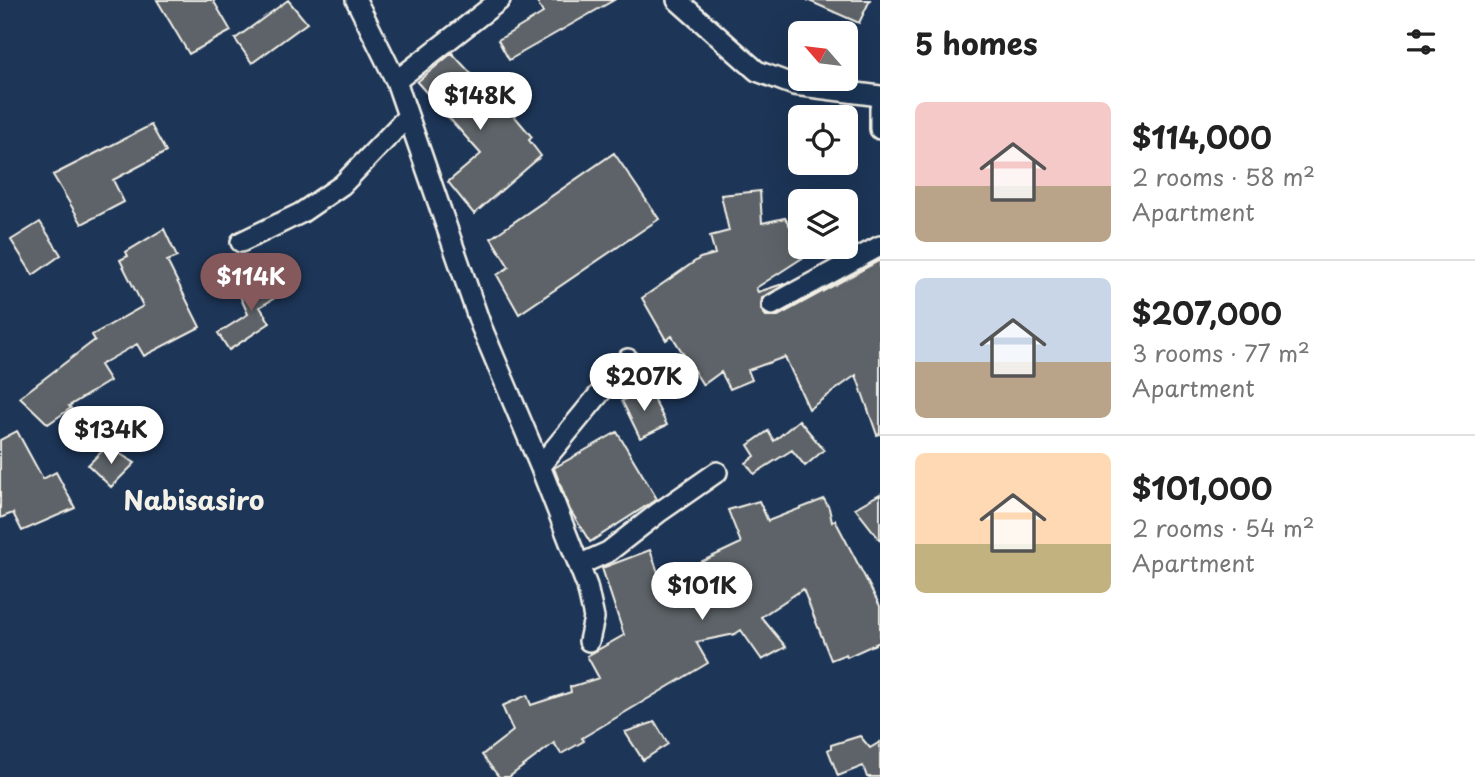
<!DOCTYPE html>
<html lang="en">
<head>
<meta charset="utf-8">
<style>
	body { margin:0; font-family:"Playpen Sans",sans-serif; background:#f2f2f2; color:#222; height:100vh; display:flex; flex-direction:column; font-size:26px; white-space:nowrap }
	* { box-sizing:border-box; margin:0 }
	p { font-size:23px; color:#767676 }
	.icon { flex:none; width:38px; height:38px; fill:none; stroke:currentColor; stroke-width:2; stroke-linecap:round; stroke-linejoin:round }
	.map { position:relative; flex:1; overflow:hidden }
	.details { display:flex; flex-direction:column; background:#fff; width:595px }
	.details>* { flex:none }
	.needle { width:46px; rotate:298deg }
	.controls { position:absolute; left:788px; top:21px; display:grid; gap:14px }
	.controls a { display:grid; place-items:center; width:70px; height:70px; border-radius:10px; background:#fff; box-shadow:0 7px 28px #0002; font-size:35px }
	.price { position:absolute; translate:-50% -60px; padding:0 16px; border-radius:24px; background:#fff; color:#222; font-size:23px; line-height:46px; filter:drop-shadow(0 2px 4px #0008) }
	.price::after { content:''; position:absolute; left:50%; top:42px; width:21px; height:16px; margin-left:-10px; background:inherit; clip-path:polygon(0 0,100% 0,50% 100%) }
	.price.on { background:#85585c; color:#fff }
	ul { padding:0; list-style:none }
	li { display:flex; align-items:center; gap:21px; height:175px; padding:0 35px }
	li+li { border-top:2px solid #e0e0e0 }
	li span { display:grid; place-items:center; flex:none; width:196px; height:140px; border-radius:10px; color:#555 }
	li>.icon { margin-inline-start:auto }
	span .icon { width:84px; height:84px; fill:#fffc; stroke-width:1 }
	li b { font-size:30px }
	h2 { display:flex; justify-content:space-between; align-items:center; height:84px; padding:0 35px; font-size:30px }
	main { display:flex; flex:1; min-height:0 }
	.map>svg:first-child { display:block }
	.building { fill:#5d6368; stroke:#f4f1e8; stroke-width:2 }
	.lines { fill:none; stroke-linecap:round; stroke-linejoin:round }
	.street-casing { stroke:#f4f1e8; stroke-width:24 }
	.street { stroke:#1d3557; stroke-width:19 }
	.labels { text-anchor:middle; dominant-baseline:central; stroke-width:5; stroke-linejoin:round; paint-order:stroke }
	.district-label { font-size:26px; font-weight:bold; fill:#f4f1e8; stroke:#1d3557 }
</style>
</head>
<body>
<main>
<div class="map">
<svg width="880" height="777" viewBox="0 0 880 777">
	<rect width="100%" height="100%" fill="#1d3557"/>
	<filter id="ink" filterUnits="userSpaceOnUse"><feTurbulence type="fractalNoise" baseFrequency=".0143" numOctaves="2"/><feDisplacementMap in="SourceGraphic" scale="14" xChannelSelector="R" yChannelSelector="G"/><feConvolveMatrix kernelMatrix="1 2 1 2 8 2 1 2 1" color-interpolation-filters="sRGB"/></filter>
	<g filter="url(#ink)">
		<path class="building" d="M 157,0 L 213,0 L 231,31 L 189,54 Z
			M 288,0 L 307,23 L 252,63 L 235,39 Z
			M 536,0 L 614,0 L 509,60 L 498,40 L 543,13 Z
			M 807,0 L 870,0 L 859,23 Z
			M 452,53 L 487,91 L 491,88 L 532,137 L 529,140 L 541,156 L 474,214 L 448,182 L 481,154 L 417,82 Z
			M 151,125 L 166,152 L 113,180 L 124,202 L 82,224 L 53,175 Z
			M 614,153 L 659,219 L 519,314 L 497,275 L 509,267 L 491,238 Z
			M 760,191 L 762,223 L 785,218 L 800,242 L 800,247 L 803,247 L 807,255 L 756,288 L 758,292 L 789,282 L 762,298 L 761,310 L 766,316 L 778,316 L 880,260 L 880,434 L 877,435 L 856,375 L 809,409 L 785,357 L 748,370 L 752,380 L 730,389 L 721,372 L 703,385 L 672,336 L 666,340 L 642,298 L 700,258 L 715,254 L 710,236 L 729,231 L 721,195 Z
			M 40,222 L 61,255 L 33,275 L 11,240 Z
			M 164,229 L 177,257 L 167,261 L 200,327 L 144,356 L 137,344 L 100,365 L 110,381 L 69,406 L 71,408 L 48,424 L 20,397 L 95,340 L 92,335 L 143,306 L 120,260 L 128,256 L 126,252 Z
			M 273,277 L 283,293 L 260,307 L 270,323 L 229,350 L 218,333 L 248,314 L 239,294 Z
			M 648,388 L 667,425 L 640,438 L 622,401 Z
			M 799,420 L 824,450 L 805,466 L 792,450 L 754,474 L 746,463 L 755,456 L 748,445 L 768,431 L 774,441 Z
			M 17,431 L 43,479 L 56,472 L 75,508 L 22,531 L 13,513 L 0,518 L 0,440 Z
			M 617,432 L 657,499 L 590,542 L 570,510 L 554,468 Z
			M 107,446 L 135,463 L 111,487 L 88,465 Z
			M 880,494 L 880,540 L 855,508 Z
			M 824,499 L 829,508 L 832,522 L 835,520 L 880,606 L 880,642 L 847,657 L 846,654 L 831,660 L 803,589 L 761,617 L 786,647 L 762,660 L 741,630 L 735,634 L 696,642 L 708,663 L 582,738 L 584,741 L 561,754 L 554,743 L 509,777 L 499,777 L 482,755 L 513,731 L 502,706 L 527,695 L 531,705 L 571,692 L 570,687 L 599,678 L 587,656 L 624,635 L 602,568 L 650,550 L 659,575 L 687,565 L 688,568 L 741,543 L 728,510 L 759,501 L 768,521 Z
			M 655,722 L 668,744 L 643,760 L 625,732 Z
			M 860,736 L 870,748 L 880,742 L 880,777 L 867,777 L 863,766 L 838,776 L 828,750 L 831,748 L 831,745 Z"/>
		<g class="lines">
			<defs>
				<path id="street" d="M 356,0 L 396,81 L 481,326 L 540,466 L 587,586 L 594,618 L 589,641
					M 677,0 L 757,71 L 794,85 L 880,96
					M 396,81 L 500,0
					M 880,108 L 880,129
					M 241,242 L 301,213 L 342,185 L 408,116
					M 772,305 L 880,246
					M 540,466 L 628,359
					M 579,565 L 608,552 L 658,513 L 717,472"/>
			</defs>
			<use href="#street" class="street-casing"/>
			<use href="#street" class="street"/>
		</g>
	</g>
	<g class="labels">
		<g class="district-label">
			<text x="194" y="499">Nabisasiro</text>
		</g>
	</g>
</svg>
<div class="controls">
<a><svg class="needle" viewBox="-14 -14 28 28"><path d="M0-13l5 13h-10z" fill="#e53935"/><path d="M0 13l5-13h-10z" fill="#767676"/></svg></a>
<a><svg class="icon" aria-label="locate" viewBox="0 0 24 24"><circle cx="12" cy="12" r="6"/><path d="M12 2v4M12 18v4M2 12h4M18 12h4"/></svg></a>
<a><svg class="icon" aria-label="layers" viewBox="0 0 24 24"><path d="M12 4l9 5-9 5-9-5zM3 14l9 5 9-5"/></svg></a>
</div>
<b class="price" style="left:480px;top:132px">$148K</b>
<b class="price on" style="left:251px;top:313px">$114K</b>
<b class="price" style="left:644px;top:413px">$207K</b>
<b class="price" style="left:111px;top:466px">$134K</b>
<b class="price" style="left:702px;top:622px">$101K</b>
</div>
<section class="details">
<h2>5 homes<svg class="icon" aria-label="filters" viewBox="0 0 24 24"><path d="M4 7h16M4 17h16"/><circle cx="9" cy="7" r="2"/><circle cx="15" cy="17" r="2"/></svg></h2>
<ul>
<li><span style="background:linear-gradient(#f6c9c9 60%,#b9a48a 0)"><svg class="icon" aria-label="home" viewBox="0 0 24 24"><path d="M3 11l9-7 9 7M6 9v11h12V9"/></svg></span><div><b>$114,000</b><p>2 rooms · 58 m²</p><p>Apartment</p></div></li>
<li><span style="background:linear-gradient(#c9d6e8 60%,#b9a48a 0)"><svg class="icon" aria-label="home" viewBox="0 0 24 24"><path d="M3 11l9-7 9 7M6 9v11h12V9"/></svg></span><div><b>$207,000</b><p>3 rooms · 77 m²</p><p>Apartment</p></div></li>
<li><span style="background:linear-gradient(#ffd9b3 65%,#c2b280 0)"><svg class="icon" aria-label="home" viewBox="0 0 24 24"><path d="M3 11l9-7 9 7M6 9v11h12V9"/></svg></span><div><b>$101,000</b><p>2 rooms · 54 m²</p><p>Apartment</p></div></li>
</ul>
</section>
</main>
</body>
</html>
